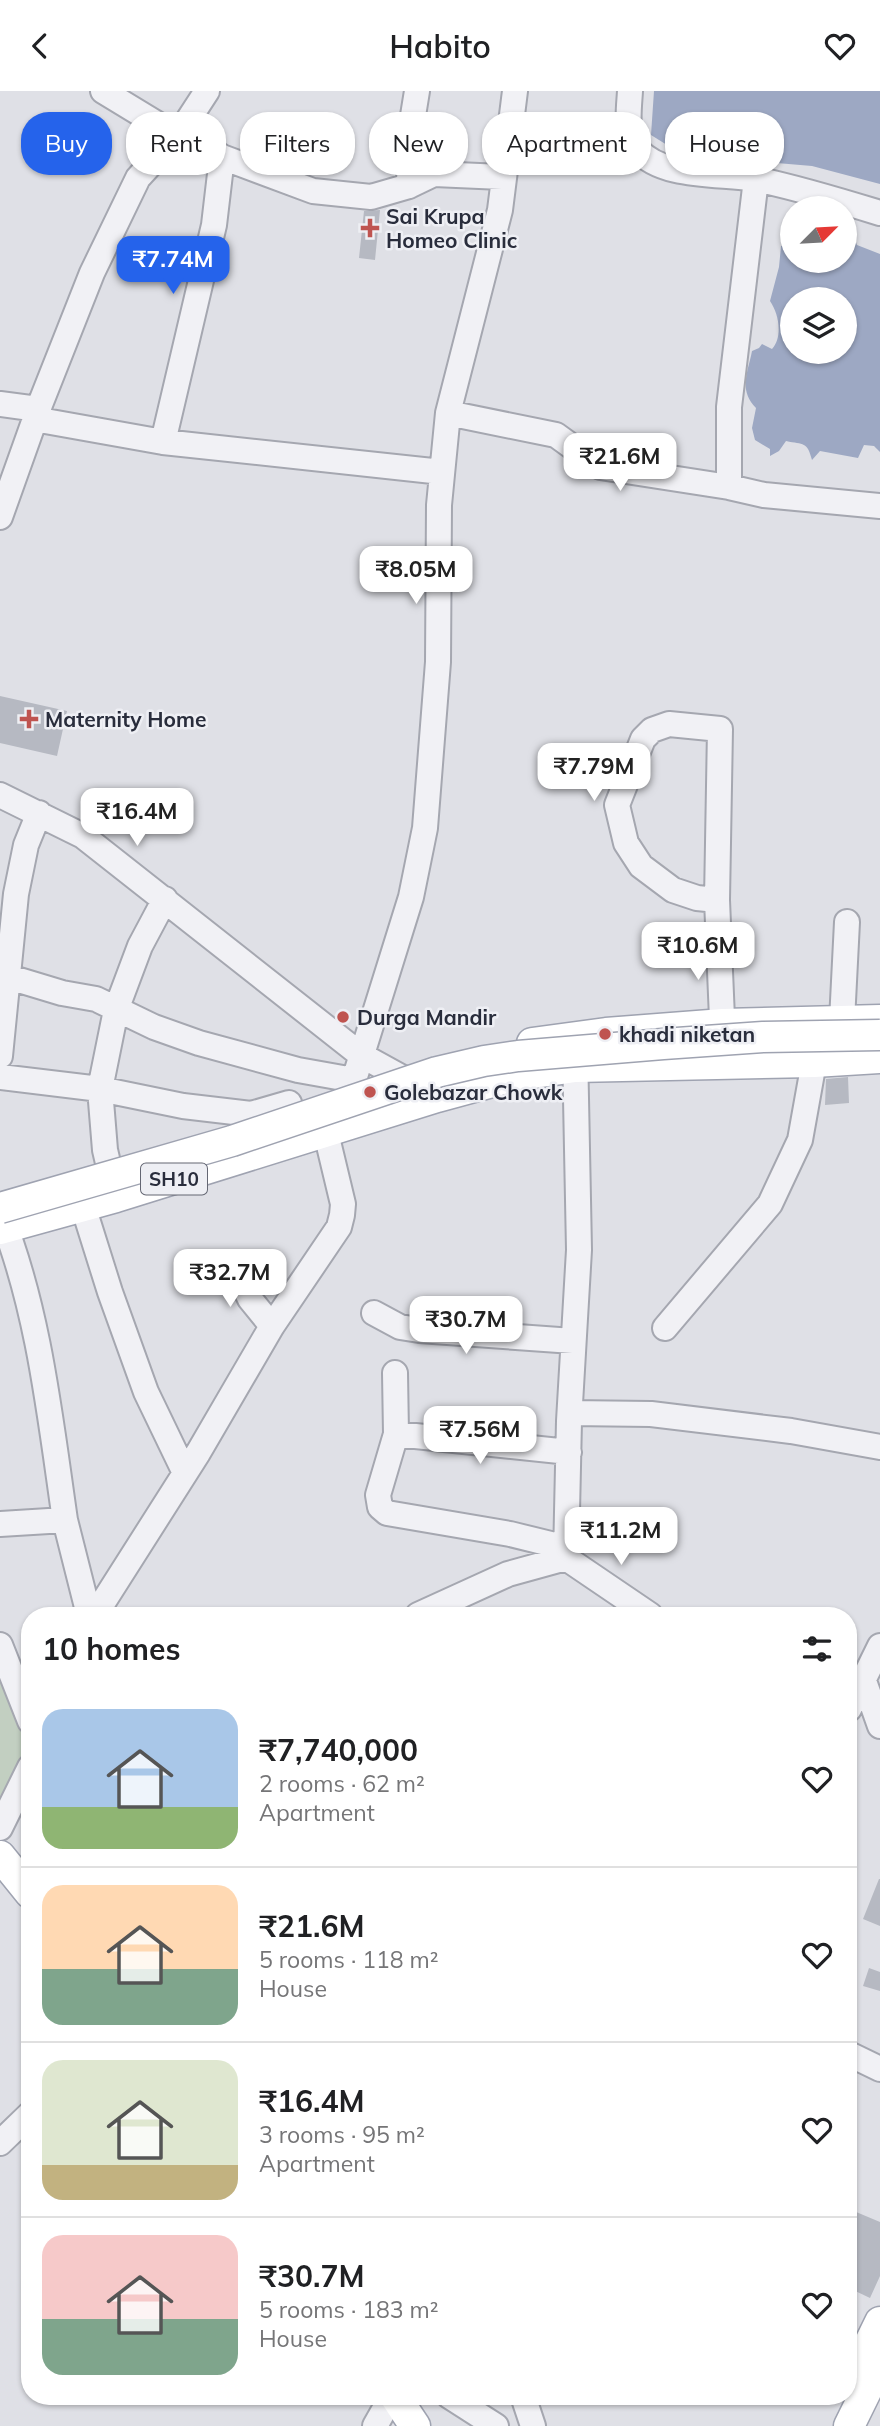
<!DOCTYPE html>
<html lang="en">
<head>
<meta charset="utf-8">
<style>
	body { margin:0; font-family:Mulish,sans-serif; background:#f6f6f6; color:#202124; height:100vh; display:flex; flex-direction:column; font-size:26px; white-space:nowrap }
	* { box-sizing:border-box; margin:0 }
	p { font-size:23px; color:#757577 }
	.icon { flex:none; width:38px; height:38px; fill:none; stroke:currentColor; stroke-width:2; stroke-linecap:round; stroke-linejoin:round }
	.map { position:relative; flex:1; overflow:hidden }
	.drawer { position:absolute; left:21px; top:1516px; width:836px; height:798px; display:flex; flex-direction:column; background:#fff; border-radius:28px; box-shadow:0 2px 5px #0004 }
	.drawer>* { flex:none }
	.guide { position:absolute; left:21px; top:21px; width:838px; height:63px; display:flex; gap:14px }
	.needle { width:46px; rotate:66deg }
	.buttons { position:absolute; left:780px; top:105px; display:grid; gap:14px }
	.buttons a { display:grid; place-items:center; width:77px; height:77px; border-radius:50%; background:#fff; box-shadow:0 2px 5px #0004; font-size:35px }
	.price { position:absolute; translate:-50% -60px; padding:0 16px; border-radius:14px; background:#fff; color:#222; font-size:23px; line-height:46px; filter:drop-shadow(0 2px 4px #0008) }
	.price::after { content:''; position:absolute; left:50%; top:42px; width:21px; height:16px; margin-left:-10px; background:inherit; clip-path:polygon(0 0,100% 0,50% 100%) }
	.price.on { background:#2563eb; color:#fff }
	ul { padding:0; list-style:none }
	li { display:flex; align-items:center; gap:21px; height:175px; padding:0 21px }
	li+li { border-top:2px solid #e0e0e0 }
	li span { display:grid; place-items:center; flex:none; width:196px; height:140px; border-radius:21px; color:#555 }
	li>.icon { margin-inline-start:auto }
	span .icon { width:84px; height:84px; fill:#fffc; stroke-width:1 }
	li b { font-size:30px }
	h2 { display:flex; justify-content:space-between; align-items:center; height:84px; padding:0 21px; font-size:30px }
	.tag { padding:0 24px; border-radius:28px; background:#fff; box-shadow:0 2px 5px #0004; font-size:24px; line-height:63px }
	.tag.on { background:#2563eb; color:#fff }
	header { display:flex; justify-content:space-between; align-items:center; height:91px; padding:0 21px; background:#fff; font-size:32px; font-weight:600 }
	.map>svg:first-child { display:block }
	.green { fill:#c2cfc1 }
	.water { fill:#9da8c3; fill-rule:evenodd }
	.building { fill:#b6b9c2 }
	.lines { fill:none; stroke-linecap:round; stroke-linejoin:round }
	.minor-casing { stroke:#a5a7b0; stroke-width:28 }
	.major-casing { stroke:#9fa3b1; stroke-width:33 }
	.minor { stroke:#f1f1f5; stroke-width:24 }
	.major { stroke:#fff; stroke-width:30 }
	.major-bridge-casing { stroke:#9fa3b1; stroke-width:33; stroke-linecap:butt }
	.major-bridge { stroke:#fff; stroke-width:30 }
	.poi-dot { fill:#bf5450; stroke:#eeeff4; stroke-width:2.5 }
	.labels { text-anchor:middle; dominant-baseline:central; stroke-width:5; stroke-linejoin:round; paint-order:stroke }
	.shield { fill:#eeeff4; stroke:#646773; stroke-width:2 }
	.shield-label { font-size:19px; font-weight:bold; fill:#292d3c }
	.poi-label { font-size:21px; font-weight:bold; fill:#292d3c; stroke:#eeeff4; text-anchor:start }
</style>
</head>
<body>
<header><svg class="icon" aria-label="back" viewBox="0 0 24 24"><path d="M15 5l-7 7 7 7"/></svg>Habito<svg class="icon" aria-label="heart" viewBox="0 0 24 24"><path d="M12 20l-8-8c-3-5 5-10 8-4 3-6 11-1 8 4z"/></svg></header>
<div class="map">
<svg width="880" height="2335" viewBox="0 0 880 2335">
	<rect width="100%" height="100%" fill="#dfe0e6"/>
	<path class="green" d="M 0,1585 L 28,1658 L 0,1717 Z"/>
	<path class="water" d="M 654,0 L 880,0 L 880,93 L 812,75 L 683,64 L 651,44 Z
		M 845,134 L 849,135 L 857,154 L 880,163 L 880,361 L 874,355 L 864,354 L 858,367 L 820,360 L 812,369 C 807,350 804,354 786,350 L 779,360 L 770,365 L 770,358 L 755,349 L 752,337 L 756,317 C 738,299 748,281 752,260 L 759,257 L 762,253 L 772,258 C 783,246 779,223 770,210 L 779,176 L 781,155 L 793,152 L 793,170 L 845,170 ZM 845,208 L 845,261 L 793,261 L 793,208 Z"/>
	<path class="building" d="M 380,119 L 375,169 L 359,167 L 364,120 Z
		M 0,605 L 67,620 L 57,665 L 0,652 Z
		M 848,986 L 849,1012 L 825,1014 L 826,988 Z
		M 879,1788 L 880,1788 L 880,1835 L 863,1828 Z
		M 869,1877 L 880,1881 L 880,1900 L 863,1895 Z
		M 849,2118 L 880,2131 L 880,2185 L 870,2207 L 849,2197 Z"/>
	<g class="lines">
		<defs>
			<path id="minor" d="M 103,0 L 177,45
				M 630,0 C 629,18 625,42 637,58 C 662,88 720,82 755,88 C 795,96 841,110 880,122
				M 181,40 L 222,66 L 313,100 L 371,106 L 409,95 L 434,83 L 502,86
				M 409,95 L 410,43 L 417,0
				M 0,313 L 38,318
				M 448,322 L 556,344 L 600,376 L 729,396 L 764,404 L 880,415
				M 34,328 L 163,351 L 442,381
				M 163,351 L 214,134 L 222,66
				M 729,396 L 729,316 L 756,88
				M 0,426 L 41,311 L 92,182 L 138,87 L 181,40 L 207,0
				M 0,704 L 83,745 L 361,964 L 421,997
				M 717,809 L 697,807 L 673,799 L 641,775 L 626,752 L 617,714 L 643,648 L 652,639 L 669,633 L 720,638 L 717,809 L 723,951
				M 9,886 L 62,902 L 96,908 L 154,936 L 199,952 L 298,979 L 354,989
				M 842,930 L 847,831
				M 0,965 L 16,803 L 26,754 L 39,722
				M 0,986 L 100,998 L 183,1015 L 251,1023 L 289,1012 L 301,1044
				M 347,1027 L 354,989 L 411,806 L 425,737 L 438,571 L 439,414 L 448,322 L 500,119 L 515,0
				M 78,1099 L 110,1201 L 146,1301 L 185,1382
				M 115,1102 L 105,1059 L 100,998 L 116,919 L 140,855 L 165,808
				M 0,1122 C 39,1219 50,1326 65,1429 L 0,1433
				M 233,1172 L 250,1208 L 272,1235
				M 374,1222 L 400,1236 L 419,1239 L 573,1250
				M 665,1237 L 770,1113 L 800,1049 L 814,971
				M 395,1282 L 396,1343 L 378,1404 L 380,1416 L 387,1422 L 510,1443 L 567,1457
				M 570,1322 L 651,1323 L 791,1340 L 880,1356
				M 396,1343 L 569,1361
				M 65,1429 L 89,1524
				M 566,1467 L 569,1330 L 579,1159 L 575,957
				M 95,1524 L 198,1362 L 272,1235 L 339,1136 L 342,1124 L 343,1113 L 326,1042
				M 418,1524 L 508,1483 L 566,1467 L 650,1524
				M 0,1554 L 30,1630
				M 864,1590 L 880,1635
				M 849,1618 L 880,1555
				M 0,1737 L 30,1676
				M 849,1963 L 880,1978
				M 0,2052 L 30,2023
				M 449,2305 L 496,2335
				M 523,2305 L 533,2335
				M 375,2335 L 392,2305"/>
			<path id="major" d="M 532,952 L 606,942 L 723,933 L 880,929
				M 0,1138 L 116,1106 L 437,1006 L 514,985 L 575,976 L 814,971 L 880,967
				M 0,1765 L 30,1802
				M 849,2294 L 880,2231
				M 395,2305 L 415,2335
				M 849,2335 L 878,2276"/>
		</defs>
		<use href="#minor" class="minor-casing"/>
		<use href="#major" class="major-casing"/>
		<use href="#minor" class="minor"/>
		<use href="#major" class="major"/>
		<defs>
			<path id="major-bridge" d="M 0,1117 L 232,1050 L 437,981 L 484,970 L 518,965 L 663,953 L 763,946 L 880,944"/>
		</defs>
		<use href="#major-bridge" class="major-bridge-casing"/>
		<use href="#major-bridge" class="major-bridge"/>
	</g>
	<g class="poi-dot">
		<path d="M366.5 126.5h7v7h7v7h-7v7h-7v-7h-7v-7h7z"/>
		<path d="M25.5 617.5h7v7h7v7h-7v7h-7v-7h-7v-7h7z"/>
		<circle cx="343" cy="926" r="7"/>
		<circle cx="605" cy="943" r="7"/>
		<circle cx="370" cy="1001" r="7"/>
	</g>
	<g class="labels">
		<rect class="shield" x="141" y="1072.5" width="66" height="31" rx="5"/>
		<g class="shield-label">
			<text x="174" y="1088">SH10</text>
		</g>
		<g class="poi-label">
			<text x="386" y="125">Sai Krupa<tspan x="386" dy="24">Homeo Clinic</tspan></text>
			<text x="45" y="628">Maternity Home</text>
			<text x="357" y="926">Durga Mandir</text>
			<text x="619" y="943">khadi niketan</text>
			<text x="384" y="1001">Golebazar Chowk</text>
		</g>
	</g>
</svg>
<div class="buttons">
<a><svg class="needle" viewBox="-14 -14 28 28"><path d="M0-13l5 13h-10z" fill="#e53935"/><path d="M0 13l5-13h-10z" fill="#757577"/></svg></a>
<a><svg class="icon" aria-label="layers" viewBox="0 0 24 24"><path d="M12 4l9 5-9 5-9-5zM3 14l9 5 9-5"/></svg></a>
</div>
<b class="price on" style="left:173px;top:205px">₹7.74M</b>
<b class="price" style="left:620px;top:402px">₹21.6M</b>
<b class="price" style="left:416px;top:515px">₹8.05M</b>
<b class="price" style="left:594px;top:712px">₹7.79M</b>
<b class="price" style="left:137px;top:757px">₹16.4M</b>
<b class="price" style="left:698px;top:891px">₹10.6M</b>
<b class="price" style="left:230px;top:1218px">₹32.7M</b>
<b class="price" style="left:466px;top:1265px">₹30.7M</b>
<b class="price" style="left:480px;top:1375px">₹7.56M</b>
<b class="price" style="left:621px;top:1476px">₹11.2M</b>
<div class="guide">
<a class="tag on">Buy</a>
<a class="tag">Rent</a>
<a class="tag">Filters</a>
<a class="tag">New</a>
<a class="tag">Apartment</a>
<a class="tag">House</a>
</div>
<section class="drawer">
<h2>10 homes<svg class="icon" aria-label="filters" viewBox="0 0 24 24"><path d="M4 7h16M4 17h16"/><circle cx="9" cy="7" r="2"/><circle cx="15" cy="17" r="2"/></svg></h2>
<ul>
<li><span style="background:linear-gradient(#a9c7e8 70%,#8fb573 0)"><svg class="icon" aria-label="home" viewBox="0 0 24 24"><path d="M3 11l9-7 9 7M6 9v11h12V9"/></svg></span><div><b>₹7,740,000</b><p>2 rooms · 62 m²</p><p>Apartment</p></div><svg class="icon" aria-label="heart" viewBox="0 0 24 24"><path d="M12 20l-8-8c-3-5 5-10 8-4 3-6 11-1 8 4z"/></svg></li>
<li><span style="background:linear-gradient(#ffd9b3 60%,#7fa58c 0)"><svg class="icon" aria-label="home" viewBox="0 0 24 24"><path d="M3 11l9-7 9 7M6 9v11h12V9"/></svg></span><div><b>₹21.6M</b><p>5 rooms · 118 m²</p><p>House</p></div><svg class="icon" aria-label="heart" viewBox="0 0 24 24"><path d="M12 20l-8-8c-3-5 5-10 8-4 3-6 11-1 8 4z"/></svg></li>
<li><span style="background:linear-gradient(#dfe7d0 75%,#c2b280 0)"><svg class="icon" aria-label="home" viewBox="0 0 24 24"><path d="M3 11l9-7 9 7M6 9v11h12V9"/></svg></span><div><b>₹16.4M</b><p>3 rooms · 95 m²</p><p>Apartment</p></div><svg class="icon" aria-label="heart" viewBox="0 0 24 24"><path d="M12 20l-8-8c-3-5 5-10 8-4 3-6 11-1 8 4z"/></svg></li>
<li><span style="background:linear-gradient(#f6c9c9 60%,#7fa58c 0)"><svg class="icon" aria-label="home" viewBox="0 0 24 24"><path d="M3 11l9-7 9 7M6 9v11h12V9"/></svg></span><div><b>₹30.7M</b><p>5 rooms · 183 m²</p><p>House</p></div><svg class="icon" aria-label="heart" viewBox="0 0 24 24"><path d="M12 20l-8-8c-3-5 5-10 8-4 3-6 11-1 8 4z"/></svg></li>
</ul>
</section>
</div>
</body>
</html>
